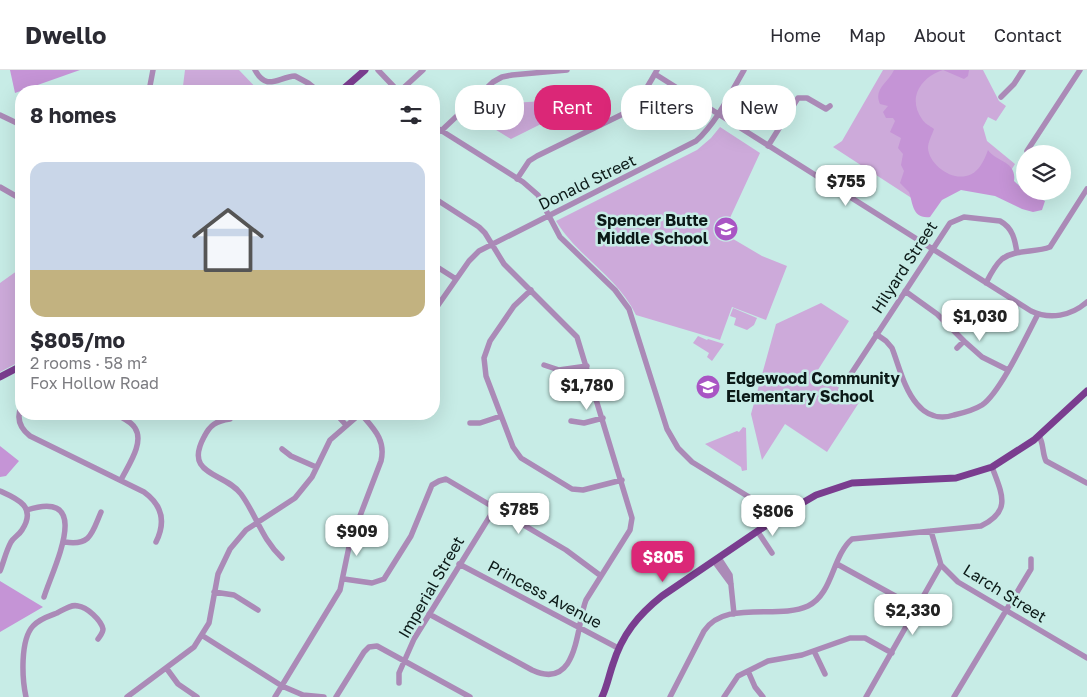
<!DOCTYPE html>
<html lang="en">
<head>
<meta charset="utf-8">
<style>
	body { margin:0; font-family:"Golos Text",sans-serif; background:#f2f2f3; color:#2b2b33; height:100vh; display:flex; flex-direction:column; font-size:19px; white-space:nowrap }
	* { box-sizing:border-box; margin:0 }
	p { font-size:16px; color:#7c7c81 }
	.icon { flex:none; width:28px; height:28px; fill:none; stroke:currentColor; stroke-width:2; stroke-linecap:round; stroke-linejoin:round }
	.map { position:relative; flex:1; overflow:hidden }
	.sheet { position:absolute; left:15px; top:15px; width:425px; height:335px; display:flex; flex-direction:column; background:#fff; border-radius:20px; box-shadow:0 5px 20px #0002 }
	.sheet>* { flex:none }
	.guide { position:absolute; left:455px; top:15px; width:475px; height:45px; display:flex; gap:10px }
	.controls { position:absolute; left:1016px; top:75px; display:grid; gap:10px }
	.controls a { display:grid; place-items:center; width:55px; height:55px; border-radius:50%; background:#fff; box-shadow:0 5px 20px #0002; font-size:25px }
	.price { position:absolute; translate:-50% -42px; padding:0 11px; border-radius:10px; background:#fff; color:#222; font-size:16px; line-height:32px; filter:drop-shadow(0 1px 2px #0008) }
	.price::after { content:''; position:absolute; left:50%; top:30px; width:15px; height:11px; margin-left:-8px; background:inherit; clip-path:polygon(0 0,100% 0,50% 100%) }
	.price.selected { background:#db2777; color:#fff }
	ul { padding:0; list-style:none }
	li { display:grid; align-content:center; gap:10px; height:265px; padding:0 15px }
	li span { display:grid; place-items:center; height:155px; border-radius:15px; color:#555 }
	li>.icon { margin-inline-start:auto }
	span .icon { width:90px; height:90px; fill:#fffc; stroke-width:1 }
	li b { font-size:21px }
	h2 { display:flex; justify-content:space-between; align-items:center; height:60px; padding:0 15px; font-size:21px }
	.tag { padding:0 18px; border-radius:20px; background:#fff; box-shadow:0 5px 20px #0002; font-size:18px; line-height:45px }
	.tag.selected { background:#db2777; color:#fff }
	header { display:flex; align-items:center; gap:30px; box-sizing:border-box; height:70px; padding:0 25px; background:#fff; border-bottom:1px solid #e1e1e2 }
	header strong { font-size:24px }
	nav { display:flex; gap:28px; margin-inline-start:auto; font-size:18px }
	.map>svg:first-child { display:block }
	.green { fill:#cdaada }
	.forest { fill:#c594d6 }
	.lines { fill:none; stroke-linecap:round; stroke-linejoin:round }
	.minor { stroke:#ab8ab7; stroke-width:5.5 }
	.major { stroke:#7a3d8f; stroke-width:7 }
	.labels { text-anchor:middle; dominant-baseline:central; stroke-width:5; stroke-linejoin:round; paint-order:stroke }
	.street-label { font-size:16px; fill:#0b1917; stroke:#c7ece6 }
	.poi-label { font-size:16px; font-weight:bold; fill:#0b1917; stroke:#c7ece6; text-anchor:end }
</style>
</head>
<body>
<header>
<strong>Dwello</strong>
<nav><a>Home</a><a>Map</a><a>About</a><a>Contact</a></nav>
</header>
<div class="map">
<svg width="1087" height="627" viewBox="0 0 1087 627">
	<rect width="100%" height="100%" fill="#c7ece6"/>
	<path class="green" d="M 185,0 L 239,0 L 259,21 L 177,21 L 183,16 Z
		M 883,0 L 983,0 L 999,31 L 1006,36 L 996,51 L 988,47 L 983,57 L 987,71 L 1015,94 L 1000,118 L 947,113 L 930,140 L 833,77 L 842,71 Z
		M 593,28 L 511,69 L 488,55 L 512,33 Z
		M 720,57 L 760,83 L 723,163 L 762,186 L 787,196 L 766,250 L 732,237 L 720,270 L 636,245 C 618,207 577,186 556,151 L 697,80 L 711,68 Z
		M 21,198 L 21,291 L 0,302 L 0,213 Z
		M 821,233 L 849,251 L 816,303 L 860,331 L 827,382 L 785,354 L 762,390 L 751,344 L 776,254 Z
		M 733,238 L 757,248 L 754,255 L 747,260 L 734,255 L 736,248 L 730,246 Z
		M 698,266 L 707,270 L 708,269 L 724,274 L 712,291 L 707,287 L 709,283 L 693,273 Z
		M 743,357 L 746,358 L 747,400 L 742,401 L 741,397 L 705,374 L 737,361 L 739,362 Z"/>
	<path class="forest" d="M 10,0 L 80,0 L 15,23 Z
		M 894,0 L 969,0 L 968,6 L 964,9 L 943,0 C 921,7 907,28 922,49 C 924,53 930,56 934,59 C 932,65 928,72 928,78 C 929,94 950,110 966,106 C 978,104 984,91 988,80 C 996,92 1017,91 1014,111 L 1025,121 L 1045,131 L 1042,140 L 1033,142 L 1022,139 L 995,126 L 961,120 L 942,130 L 930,147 C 912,149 913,133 909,122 L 900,113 L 904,101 L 901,95 L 903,84 L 898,78 L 901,68 L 890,62 L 895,51 L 893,48 L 886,48 L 883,42 L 888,36 L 880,34 C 873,19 888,13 894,0 Z
		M 0,376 L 19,391 L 6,406 L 0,407 Z
		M 0,511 L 43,537 L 0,562 Z"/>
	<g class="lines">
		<path class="minor" d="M 255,0 C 267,22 278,7 295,6 L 308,13 L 318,21
			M 378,0 L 398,21
			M 655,4 L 1031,241 C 1050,250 1071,246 1087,232
			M 149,21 L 153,0
			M 400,21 L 423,0
			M 1001,27 L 1014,14 L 1023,0
			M 0,45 L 21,55
			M 434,56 L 523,112 L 538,125 L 560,167 L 615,220 L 629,239 L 667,359 L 678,378 L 692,392 L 780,446
			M 441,61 L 493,12 L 502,7 L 512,5 L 567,0
			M 768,76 L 798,28 L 807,28 L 826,39 L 830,36
			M 1027,81 L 1080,0
			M 517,109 L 529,91 L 537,86 L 625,43 C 640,31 648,16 657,0
			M 0,117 L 21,129
			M 434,195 L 456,209
			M 986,213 C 990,205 995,195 1002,189 C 1015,179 1035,183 1050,177 L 1087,119
			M 531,220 L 514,236 L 490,271 L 484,288 L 486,306 L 513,377 L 521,388 L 572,419 L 583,420 L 622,410
			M 905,221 L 937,244 L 964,271
			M 434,241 L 469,191 L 479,181 L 696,71 C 717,52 730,24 744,0
			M 876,264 L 886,271 L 892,278 C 899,296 904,319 917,334 C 926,345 939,350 954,345 C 963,343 974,340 982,335 C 1000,323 1027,265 1038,244
			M 957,278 L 964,271 L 982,287 L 1008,300
			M 544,295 L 559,300 L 587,296
			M 849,307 L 950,153 L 964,147 L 1000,151 C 1013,158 1015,170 1017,183
			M 21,337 C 16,349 20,358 30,366 L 144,422 C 162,435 166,452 156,472
			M 116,344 C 122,348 131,351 135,358 C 145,373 127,397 121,410
			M 336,344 L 346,355
			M 230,349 C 216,351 210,355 204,367 C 183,406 225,402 241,424 C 257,446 261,468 282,488
			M 571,351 L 584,353 L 603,348
			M 470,353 L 480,353 L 501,346
			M 1039,366 C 1044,374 1042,383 1046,391 L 1087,413
			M 282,379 L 291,386 L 316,397
			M 0,421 C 18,429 37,437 22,460 C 19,465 14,467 11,472 C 6,481 4,491 0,501
			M 27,440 C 95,418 53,498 44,527
			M 931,461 L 941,495 L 958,512 L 1087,588
			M 758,462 L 772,483
			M 65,472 C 91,476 92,463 101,442
			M 719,488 L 730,505 L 734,544
			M 714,491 L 731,514
			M 459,494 L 618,578
			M 837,494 L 917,538
			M 344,509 L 372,513 L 384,509 L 411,466 L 432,415 L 439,411 L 446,409 L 566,480 L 601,506
			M 214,522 L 234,525 L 258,540
			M 429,544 L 532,600 C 579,622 576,555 586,530 L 630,460 L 632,448 L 577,267 L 504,194 L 485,163 L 479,157 L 434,128
			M 203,566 L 282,616 L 303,625 L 324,627
			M 814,581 L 825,604
			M 167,599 L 178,614 L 197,627
			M 748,601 L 755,617 L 763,627
			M 399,613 L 399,603 L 414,569 L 495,438
			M 26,627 C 22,609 20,570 33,556 C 39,549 49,546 57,543 C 63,540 71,534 78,536 C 87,537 101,550 103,559 C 103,563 100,566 98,569
			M 127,627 L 194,577 L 209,553 L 218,504 L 230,479 L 246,460 L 295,428 L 312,407 L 330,370 L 360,344
			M 275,627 L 340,520 L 350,472 L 381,391 C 386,370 374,359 361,344
			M 336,627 L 364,582 L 369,577 L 377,576 L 470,627
			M 670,627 L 704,561 C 725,529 778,550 808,536 C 833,524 832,486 852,469 L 981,456 C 1012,441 1002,424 992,397
			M 724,627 L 738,606 L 768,591 L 802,585 L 850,568 L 865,568 L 892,583
			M 866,627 L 941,495
			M 954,627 L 1031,499 L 1031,489"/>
		<path class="major" d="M 341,21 L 365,0
			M 0,307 L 21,296
			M 602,627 C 607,617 609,605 613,594 C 622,565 638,545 662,526 L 780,446 L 816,425 L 852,413 L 956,408 L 992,397 L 1034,370 L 1087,321"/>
	</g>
	<defs>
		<symbol id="school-disc" viewBox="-11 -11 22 22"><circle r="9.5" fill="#a955c4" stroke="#c7ece6"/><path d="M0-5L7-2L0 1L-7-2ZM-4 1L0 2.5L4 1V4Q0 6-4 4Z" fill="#fff"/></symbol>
	</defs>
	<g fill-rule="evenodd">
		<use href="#school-disc" x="712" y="145" width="28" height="28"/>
		<use href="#school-disc" x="694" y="303" width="28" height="28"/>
	</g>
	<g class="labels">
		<g class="street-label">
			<text transform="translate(587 112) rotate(-26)">Donald Street</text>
			<text transform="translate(904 197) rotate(-57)">Hilyard Street</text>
			<text transform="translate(431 517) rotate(-60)">Imperial Street</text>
			<text transform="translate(1005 523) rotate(32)">Larch Street</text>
			<text transform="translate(545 524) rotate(28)">Princess Avenue</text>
		</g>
		<g class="poi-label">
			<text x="708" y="150">Spencer Butte<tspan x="708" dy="18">Middle School</tspan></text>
			<text x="726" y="308" text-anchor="start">Edgewood Community<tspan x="726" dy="18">Elementary School</tspan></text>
		</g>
	</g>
</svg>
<div class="controls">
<a><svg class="icon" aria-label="layers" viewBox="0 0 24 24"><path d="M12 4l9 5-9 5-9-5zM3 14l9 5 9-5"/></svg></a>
</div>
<b class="price" style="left:846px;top:137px">$755</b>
<b class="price" style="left:980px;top:272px">$1,030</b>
<b class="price" style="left:587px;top:341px">$1,780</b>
<b class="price" style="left:519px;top:465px">$785</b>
<b class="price" style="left:773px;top:467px">$806</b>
<b class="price" style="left:357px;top:487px">$909</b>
<b class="price selected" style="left:663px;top:513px">$805</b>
<b class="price" style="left:913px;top:566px">$2,330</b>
<div class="guide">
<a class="tag">Buy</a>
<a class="tag selected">Rent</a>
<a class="tag">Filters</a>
<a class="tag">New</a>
</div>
<section class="sheet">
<h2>8 homes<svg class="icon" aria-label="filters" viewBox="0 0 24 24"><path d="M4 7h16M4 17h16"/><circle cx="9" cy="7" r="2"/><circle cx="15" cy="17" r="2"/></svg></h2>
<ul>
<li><span style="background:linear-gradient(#c9d6e8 70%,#c2b280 0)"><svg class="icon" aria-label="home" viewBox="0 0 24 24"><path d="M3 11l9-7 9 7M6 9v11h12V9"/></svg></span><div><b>$805/mo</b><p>2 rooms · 58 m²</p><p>Fox Hollow Road</p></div></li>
</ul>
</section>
</div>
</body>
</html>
